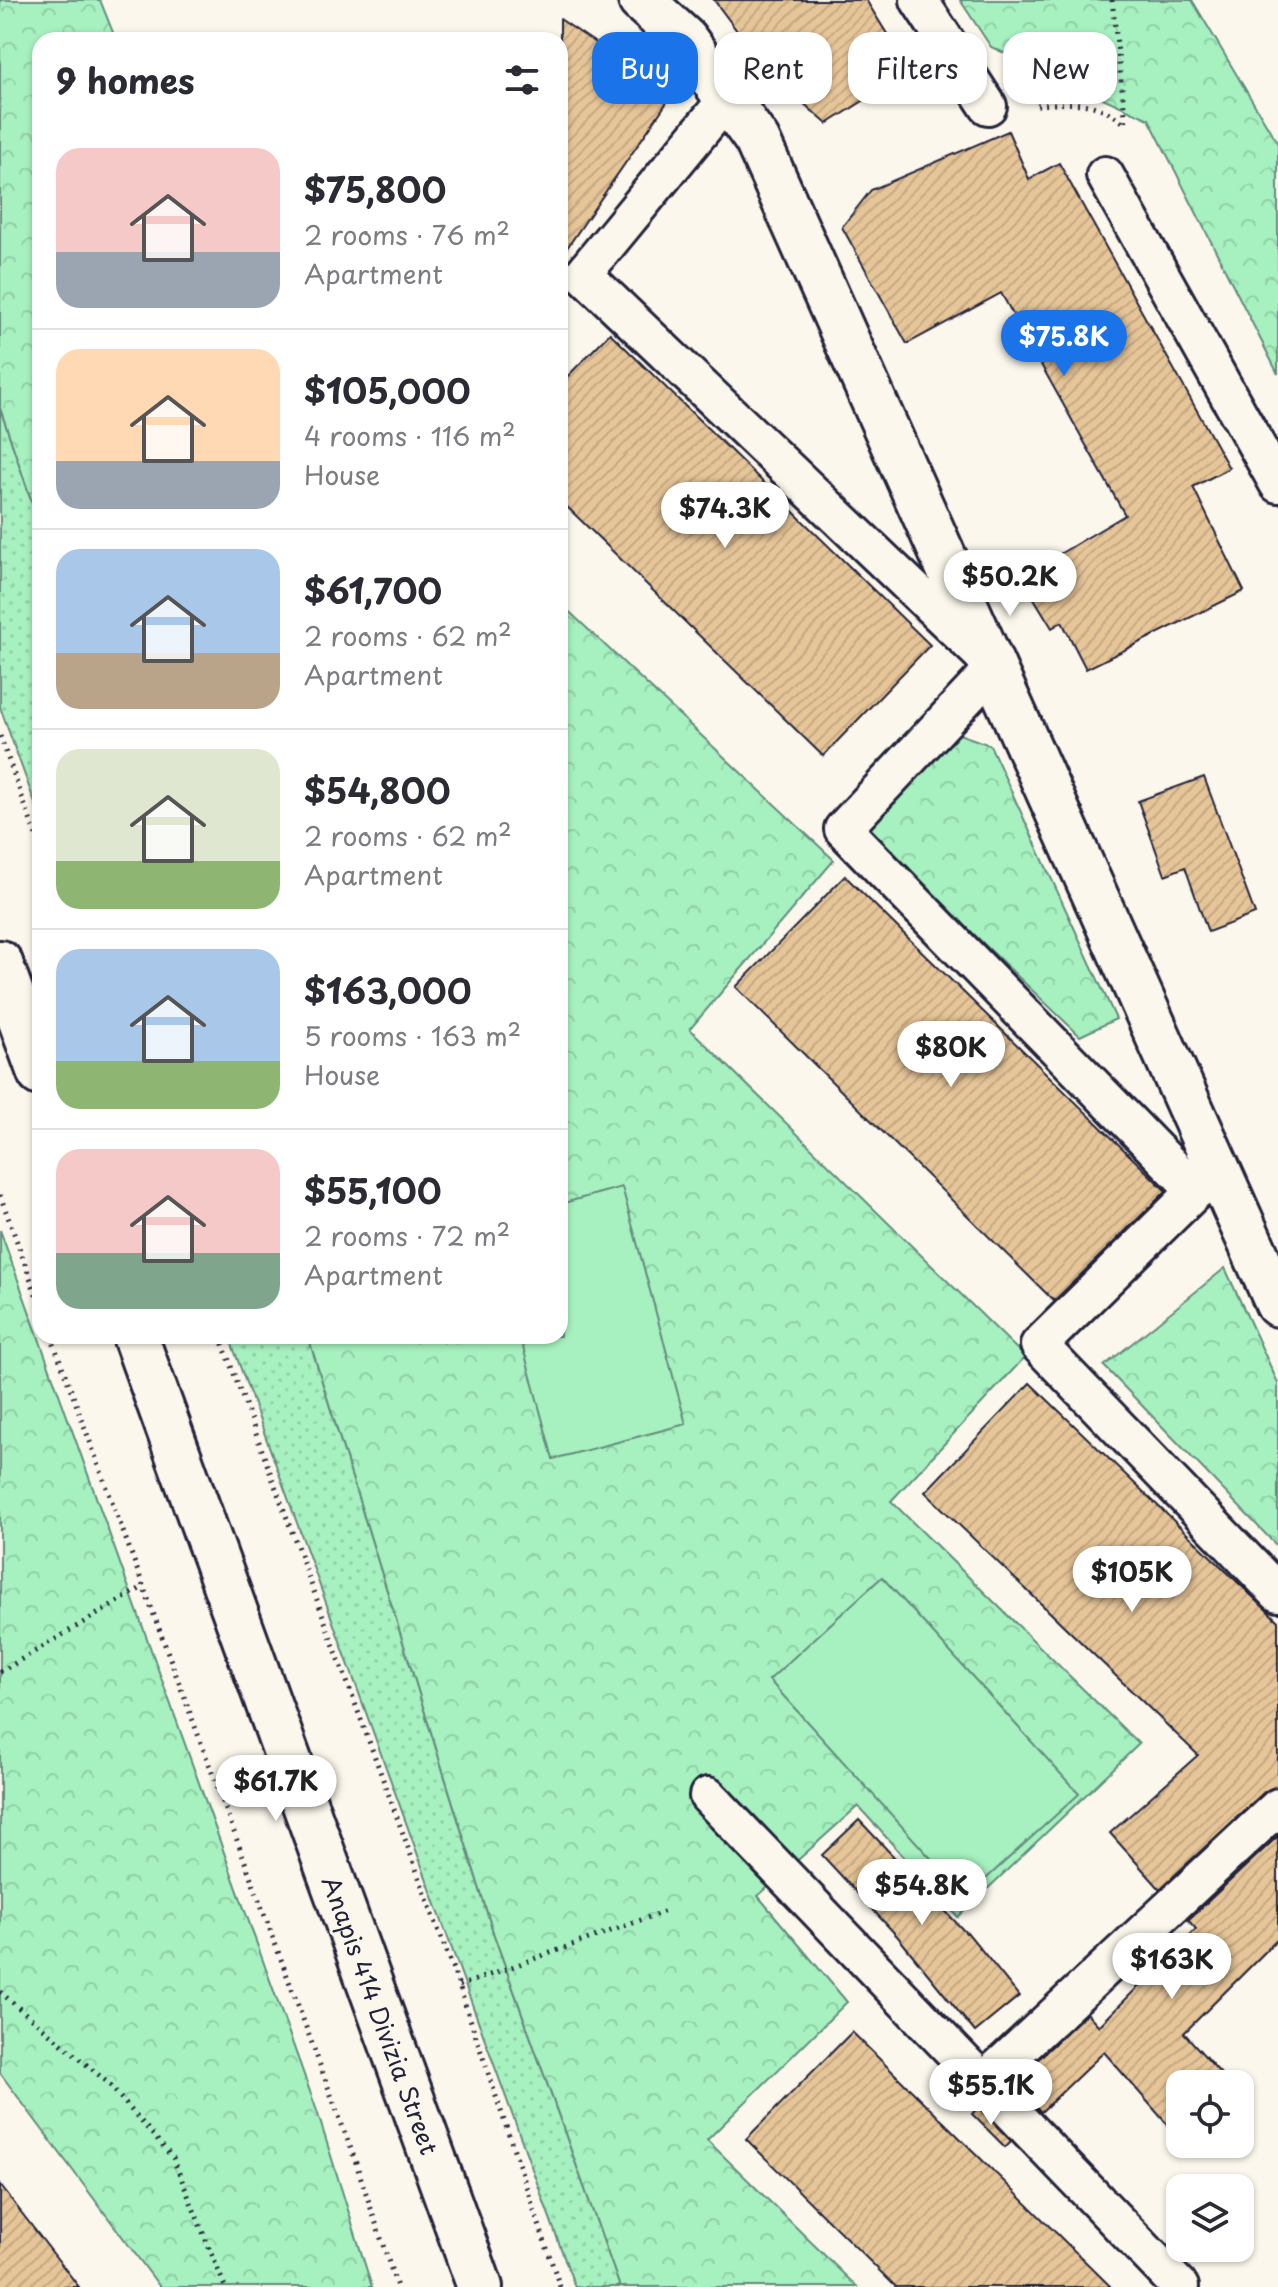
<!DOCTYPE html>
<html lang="en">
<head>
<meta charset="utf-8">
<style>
	body { margin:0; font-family:"Playpen Sans",sans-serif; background:#f7f7f7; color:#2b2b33; height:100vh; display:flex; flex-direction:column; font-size:30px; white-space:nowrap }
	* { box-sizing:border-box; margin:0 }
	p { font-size:26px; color:#7c7c81 }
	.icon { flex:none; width:44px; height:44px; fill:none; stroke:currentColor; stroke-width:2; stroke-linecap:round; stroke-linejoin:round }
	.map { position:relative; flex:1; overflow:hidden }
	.sheet { position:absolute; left:32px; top:32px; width:536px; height:1312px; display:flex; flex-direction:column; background:#fff; border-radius:24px; box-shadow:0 2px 6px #0004 }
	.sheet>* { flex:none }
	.guide { position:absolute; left:592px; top:32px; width:566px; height:72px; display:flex; gap:16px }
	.buttons { position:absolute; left:1166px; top:2070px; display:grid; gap:16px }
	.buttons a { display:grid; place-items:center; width:88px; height:88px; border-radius:16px; background:#fff; box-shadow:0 2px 6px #0004; font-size:40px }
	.price { position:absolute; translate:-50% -68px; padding:0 18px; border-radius:28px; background:#fff; color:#222; font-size:26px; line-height:52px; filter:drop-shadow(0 2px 4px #0008) }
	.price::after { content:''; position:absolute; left:50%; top:48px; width:24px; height:18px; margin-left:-12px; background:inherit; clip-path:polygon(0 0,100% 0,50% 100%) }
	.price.selected { background:#1a73e8; color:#fff }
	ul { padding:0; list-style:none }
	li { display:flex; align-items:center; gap:24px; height:200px; padding:0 24px }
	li+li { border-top:2px solid #e1e1e2 }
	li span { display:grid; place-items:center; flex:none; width:224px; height:160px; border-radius:24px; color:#555 }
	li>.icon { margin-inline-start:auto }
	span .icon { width:96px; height:96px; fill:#fffc; stroke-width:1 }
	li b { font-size:34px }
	h2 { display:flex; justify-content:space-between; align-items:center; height:96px; padding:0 24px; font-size:34px }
	.tag { padding:0 28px; border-radius:24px; background:#fff; box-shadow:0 2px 6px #0004; font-size:28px; line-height:72px }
	.tag.selected { background:#1a73e8; color:#fff }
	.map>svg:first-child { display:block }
	.grass { fill:url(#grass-dots); stroke:#648a7d; stroke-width:2 }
	.forest { fill:url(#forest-crowns); stroke:#648a7d; stroke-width:2 }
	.green { fill:#a6f1bf; stroke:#648a7d; stroke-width:2 }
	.building { fill:url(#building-hatch); stroke:#22223b; stroke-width:2 }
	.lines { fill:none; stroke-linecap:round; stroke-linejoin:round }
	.service-casing { stroke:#22223b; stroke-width:42 }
	.minor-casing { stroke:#22223b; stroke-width:50 }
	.secondary-casing { stroke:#22223b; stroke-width:50 }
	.path { stroke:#22223b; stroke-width:5; stroke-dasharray:2 6; stroke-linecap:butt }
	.service { stroke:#fbf7ec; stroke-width:36 }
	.minor { stroke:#fbf7ec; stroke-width:44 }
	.secondary { stroke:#fbf7ec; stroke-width:44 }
	.labels { text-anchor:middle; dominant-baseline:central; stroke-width:6; stroke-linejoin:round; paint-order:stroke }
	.street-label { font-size:24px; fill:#22223b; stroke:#fbf7ec }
</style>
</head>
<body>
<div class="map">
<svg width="1278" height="2287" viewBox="0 0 1278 2287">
	<defs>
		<pattern id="grass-dots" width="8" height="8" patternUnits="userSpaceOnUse" patternTransform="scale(2)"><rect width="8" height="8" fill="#a6f1bf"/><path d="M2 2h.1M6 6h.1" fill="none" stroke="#8fcea5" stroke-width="1.8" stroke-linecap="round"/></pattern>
		<pattern id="forest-crowns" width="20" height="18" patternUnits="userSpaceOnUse" patternTransform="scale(2)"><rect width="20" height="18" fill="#a6f1bf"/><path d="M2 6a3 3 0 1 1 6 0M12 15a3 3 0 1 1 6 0" fill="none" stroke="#8fcea5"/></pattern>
		<pattern id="building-hatch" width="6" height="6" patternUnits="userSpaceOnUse" patternTransform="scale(2)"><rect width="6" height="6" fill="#e6c598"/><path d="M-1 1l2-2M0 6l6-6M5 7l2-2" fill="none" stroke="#c5a984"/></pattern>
	</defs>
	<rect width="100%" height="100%" fill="#fbf7ec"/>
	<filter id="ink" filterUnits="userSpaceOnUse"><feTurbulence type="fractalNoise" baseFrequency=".0125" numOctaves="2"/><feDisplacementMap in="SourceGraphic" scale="16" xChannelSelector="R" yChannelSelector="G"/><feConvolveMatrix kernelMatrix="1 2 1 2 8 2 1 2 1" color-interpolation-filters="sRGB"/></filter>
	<g filter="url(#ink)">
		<path class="grass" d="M 0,408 L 40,526 L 40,817 L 0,707 Z
			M 229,1336 L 308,1336 L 494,1935 L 620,2287 L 575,2287 Z"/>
		<path class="forest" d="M 0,0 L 100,0 L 116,40 L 40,40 L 40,526 L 0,408 Z
			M 960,0 L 1192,0 L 1278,144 L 1278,374 L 1149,119 L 991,47 Z
			M 560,603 L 834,860 L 690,1029 L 1025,1357 L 891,1501 L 1139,1744 L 958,1917 L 858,1806 L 758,1896 L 847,2002 L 707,2140 L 857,2287 L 620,2287 L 494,1935 L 308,1336 L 560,1336 Z
			M 959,734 L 990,745 L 1116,1019 L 1080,1036 L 866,831 Z
			M 0,1230 L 317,2111 L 372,2287 L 160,2287 L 0,2073 Z
			M 1225,1268 L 1278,1383 L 1278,1547 L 1104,1366 Z"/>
		<path class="green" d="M 622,1187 L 686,1424 L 553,1459 L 520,1336 L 560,1336 L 560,1204 Z
			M 882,1577 L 1079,1794 L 966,1897 L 769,1680 Z"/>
		<path class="building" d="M 714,0 L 866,0 L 910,71 L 827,124 L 767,71 Z
			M 560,19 L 672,95 L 560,258 Z
			M 1008,131 L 1029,179 L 1059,163 L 1229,468 L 1193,487 L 1244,591 L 1086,669 L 1062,622 L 1052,628 L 1021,577 L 1125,515 L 1001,293 L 907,344 L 842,227 L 871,190 Z
			M 610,333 L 930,645 L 823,756 L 560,500 L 560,384 Z
			M 1204,777 L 1255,914 L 1208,932 L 1185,867 L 1165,875 L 1138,801 Z
			M 845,876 L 1166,1191 L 1054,1301 L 736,987 Z
			M 1030,1383 L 1278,1621 L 1278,1787 L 1264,1792 L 1160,1889 L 1110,1833 L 1198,1755 L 925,1492 Z
			M 859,1820 L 966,1933 L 967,1932 L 1019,1996 L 975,2032 L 898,1937 L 822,1855 Z
			M 1278,1836 L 1278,1939 L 1184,2033 L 1230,2084 L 1180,2084 L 1180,2139 L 1104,2052 L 1041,2112 L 1013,2083 L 1087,2013 L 1099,2026 L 1196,1929 L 1188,1920 Z
			M 852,2032 L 969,2147 L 1111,2287 L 896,2287 L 746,2139 Z
			M 978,2107 L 1011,2141 L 1005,2147 L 972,2114 Z
			M 0,2185 L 79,2287 L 0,2287 Z"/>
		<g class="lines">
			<defs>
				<path id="service" d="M 919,0 L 988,106
					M 727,99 L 583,274 L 995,667 L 843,829 L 1196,1191
					M 1105,175 L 1278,484
					M 1214,1173 L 1039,1345 L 1278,1593
					M 708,1796 L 1180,2287
					M 983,2082 L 1278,1807"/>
				<path id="minor" d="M 641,0 L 685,40 L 757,140 L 1278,1304"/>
				<path id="secondary" d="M 0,963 L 40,1073
					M 135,1336 L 480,2287"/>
			</defs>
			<use href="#service" class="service-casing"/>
			<use href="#minor" class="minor-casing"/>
			<use href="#secondary" class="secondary-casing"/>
			<path class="path" d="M 1112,0 L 1126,124
				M 1037,105 C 1074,103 1096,99 1125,124
				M 0,736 L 40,847
				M 0,1195 L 40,1305
				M 51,1336 L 355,2160 L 397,2287
				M 220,1336 L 459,1986 L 560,2287
				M 0,1672 L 143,1587
				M 459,1986 L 666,1911
				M 0,1992 L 106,2081 L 173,2158 L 225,2287"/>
			<use href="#service" class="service"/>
			<use href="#minor" class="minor"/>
			<use href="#secondary" class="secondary"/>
		</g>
	</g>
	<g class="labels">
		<g class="street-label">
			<text transform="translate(381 2015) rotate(70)">Anapis 414 Divizia Street</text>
		</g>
	</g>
</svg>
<div class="buttons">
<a><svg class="icon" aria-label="locate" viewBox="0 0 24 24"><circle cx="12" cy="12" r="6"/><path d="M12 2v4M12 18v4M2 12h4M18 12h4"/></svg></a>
<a><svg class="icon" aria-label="layers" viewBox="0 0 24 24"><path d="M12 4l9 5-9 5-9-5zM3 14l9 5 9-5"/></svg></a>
</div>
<b class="price selected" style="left:1064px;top:378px">$75.8K</b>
<b class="price" style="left:725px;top:550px">$74.3K</b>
<b class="price" style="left:1010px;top:618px">$50.2K</b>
<b class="price" style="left:951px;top:1089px">$80K</b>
<b class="price" style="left:1132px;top:1614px">$105K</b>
<b class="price" style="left:276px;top:1823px">$61.7K</b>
<b class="price" style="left:922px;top:1927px">$54.8K</b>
<b class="price" style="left:1172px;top:2001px">$163K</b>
<b class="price" style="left:991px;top:2127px">$55.1K</b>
<div class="guide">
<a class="tag selected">Buy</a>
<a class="tag">Rent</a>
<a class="tag">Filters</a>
<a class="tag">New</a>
</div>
<section class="sheet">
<h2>9 homes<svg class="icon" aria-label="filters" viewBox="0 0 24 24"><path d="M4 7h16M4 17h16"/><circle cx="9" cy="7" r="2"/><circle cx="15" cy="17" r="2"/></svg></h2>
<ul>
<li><span style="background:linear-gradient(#f6c9c9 65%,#9aa5b1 0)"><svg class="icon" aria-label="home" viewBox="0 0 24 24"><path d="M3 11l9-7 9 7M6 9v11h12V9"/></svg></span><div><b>$75,800</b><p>2 rooms · 76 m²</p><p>Apartment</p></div></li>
<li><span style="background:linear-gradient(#ffd9b3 70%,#9aa5b1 0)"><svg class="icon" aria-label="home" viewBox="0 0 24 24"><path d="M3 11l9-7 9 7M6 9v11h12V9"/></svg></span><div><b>$105,000</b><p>4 rooms · 116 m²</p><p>House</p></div></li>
<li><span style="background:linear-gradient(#a9c7e8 65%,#b9a48a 0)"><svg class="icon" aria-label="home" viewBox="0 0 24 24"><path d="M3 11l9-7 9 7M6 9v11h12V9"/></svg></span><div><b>$61,700</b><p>2 rooms · 62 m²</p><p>Apartment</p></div></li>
<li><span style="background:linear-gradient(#dfe7d0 70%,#8fb573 0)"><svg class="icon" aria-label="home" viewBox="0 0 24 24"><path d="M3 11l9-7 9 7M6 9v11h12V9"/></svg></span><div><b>$54,800</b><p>2 rooms · 62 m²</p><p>Apartment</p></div></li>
<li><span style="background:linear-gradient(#a9c7e8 70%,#8fb573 0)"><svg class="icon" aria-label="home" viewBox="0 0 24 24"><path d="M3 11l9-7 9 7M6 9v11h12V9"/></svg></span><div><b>$163,000</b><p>5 rooms · 163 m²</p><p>House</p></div></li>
<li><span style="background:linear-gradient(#f6c9c9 65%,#7fa58c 0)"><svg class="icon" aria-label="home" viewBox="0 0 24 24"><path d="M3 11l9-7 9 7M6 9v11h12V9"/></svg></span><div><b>$55,100</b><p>2 rooms · 72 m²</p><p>Apartment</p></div></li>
</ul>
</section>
</div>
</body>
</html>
